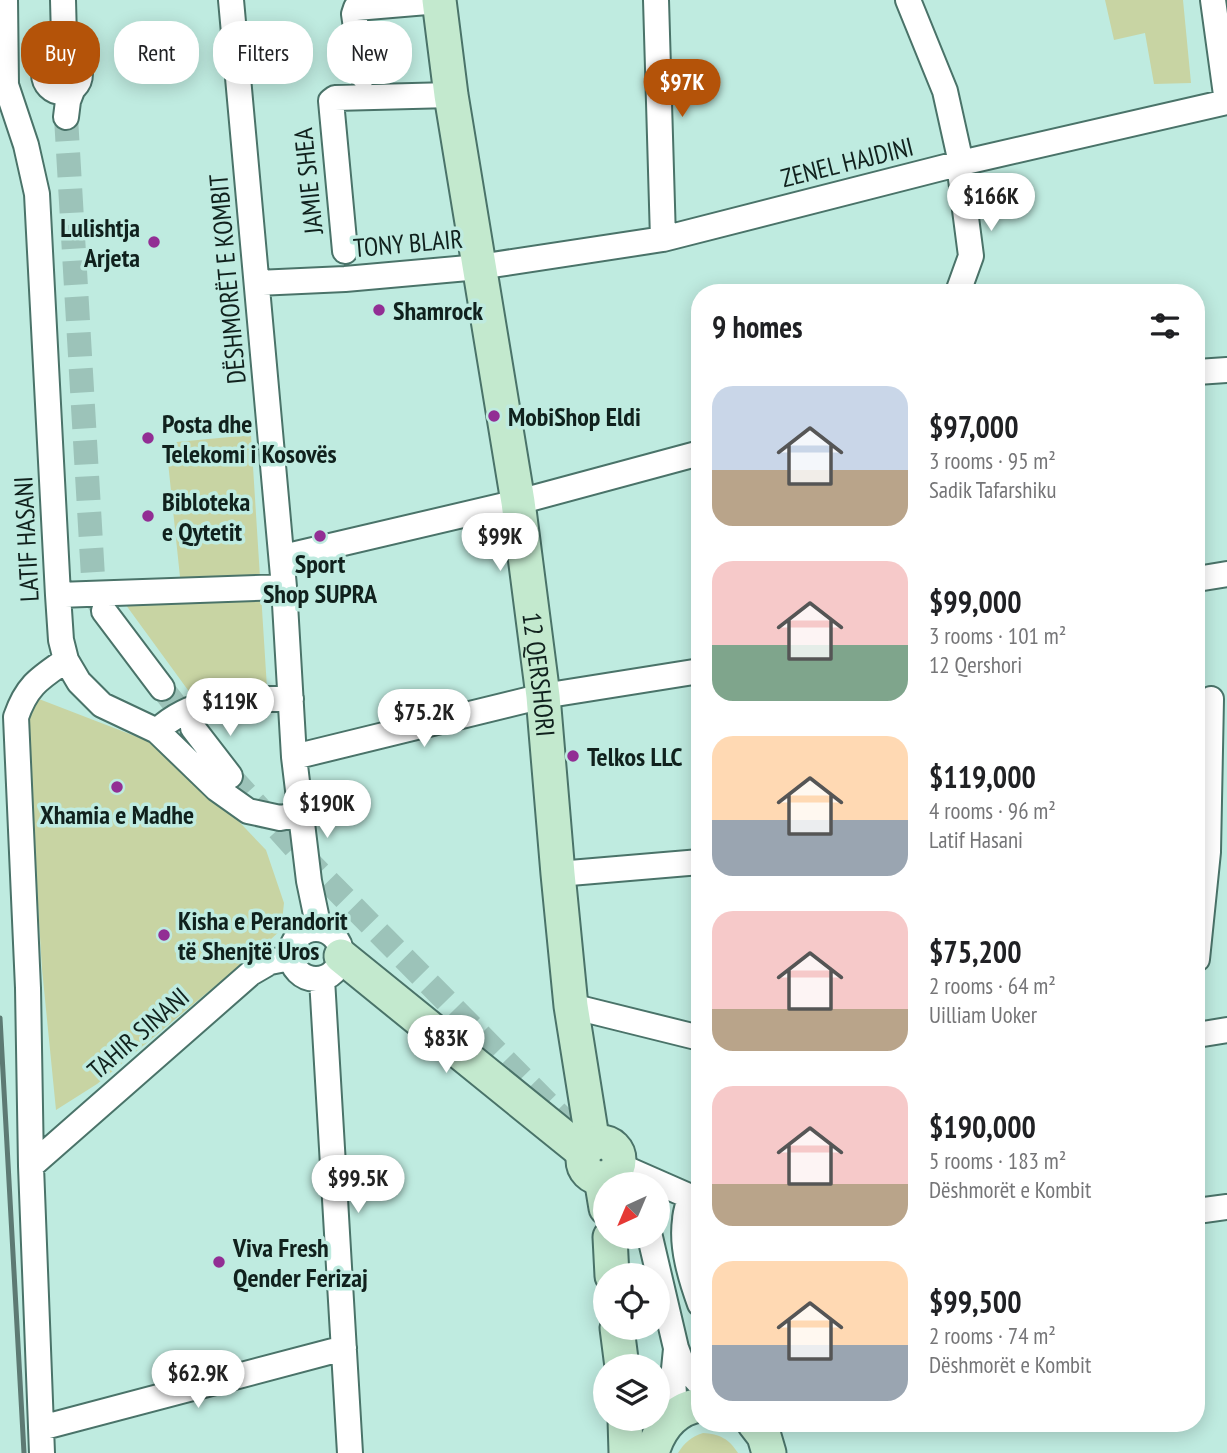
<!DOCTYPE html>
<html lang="en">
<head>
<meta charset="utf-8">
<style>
	body { margin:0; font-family:"PT Sans Narrow",sans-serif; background:#f6f6f6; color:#202124; height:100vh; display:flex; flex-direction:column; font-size:26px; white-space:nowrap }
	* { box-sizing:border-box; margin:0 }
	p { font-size:23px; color:#757577 }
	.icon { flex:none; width:38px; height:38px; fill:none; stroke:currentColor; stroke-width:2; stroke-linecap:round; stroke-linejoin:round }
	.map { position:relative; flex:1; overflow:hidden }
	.sheet { position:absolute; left:691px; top:284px; width:514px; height:1148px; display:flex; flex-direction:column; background:#fff; border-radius:28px; box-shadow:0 4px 18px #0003 }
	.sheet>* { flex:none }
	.hud { position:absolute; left:21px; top:21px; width:565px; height:63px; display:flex; gap:14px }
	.needle { width:46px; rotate:224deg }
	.fabs { position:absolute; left:593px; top:1172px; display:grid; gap:14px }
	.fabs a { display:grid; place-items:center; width:77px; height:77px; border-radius:50%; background:#fff; box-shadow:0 4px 18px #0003; font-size:35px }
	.price { position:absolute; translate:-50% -60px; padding:0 16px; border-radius:24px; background:#fff; color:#222; font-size:23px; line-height:46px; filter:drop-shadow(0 2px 4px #0008) }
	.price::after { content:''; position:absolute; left:50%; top:42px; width:21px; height:16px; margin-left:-10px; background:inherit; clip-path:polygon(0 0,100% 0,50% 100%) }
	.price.active { background:#b45309; color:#fff }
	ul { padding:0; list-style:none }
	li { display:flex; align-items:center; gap:21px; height:175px; padding:0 21px }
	li span { display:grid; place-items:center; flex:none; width:196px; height:140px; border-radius:21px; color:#555 }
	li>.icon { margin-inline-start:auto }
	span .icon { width:84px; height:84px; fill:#fffc; stroke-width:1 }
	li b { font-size:30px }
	h2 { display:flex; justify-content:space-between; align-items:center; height:84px; padding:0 21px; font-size:30px }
	.pill { padding:0 24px; border-radius:28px; background:#fff; box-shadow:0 4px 18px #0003; font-size:24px; line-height:63px }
	.pill.active { background:#b45309; color:#fff }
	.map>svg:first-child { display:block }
	.green { fill:#c8d4a3 }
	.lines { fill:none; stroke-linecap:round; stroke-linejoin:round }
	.street-tunnel { stroke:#9cc3b9; stroke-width:24; stroke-dasharray:24 12; stroke-linecap:butt }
	.street-casing { stroke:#4a7369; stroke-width:28 }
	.secondary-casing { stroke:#4a7369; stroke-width:37 }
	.street { stroke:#fff; stroke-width:24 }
	.secondary { stroke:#c3e9ce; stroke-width:33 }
	.rail { stroke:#5d7a73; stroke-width:5 }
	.poi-dot { fill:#922e94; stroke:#bfebe0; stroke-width:2.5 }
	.labels { text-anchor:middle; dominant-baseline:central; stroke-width:7; stroke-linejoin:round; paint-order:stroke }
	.street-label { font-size:26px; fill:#10211d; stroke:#bfebe0 }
	.poi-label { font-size:26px; font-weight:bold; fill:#10211d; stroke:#bfebe0; text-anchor:start }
</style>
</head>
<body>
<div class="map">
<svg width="1227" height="1453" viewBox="0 0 1227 1453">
	<rect width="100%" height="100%" fill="#bfebe0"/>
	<path class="green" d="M 1105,0 L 1183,0 L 1191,83 L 1154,84 L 1145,33 L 1114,40 Z
		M 251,435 L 267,688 L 193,697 L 123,601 L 122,581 L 180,577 L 166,443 Z
		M 39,699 L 166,748 L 189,769 L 266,850 L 284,903 L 281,930 L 261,948 L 97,1084 L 56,1110 L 42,969 L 26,709 Z
		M 703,1433 C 720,1434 729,1439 738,1453 L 678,1453 C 685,1442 691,1437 703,1433 Z"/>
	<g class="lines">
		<path class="street-tunnel" d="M 66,117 L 93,577 L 96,598 L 104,611
			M 162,688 L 193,728
			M 230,776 L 299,852 L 559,1115 L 621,1185"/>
		<defs>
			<path id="street" d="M 5,0 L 6,85 L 26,145 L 37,194 L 58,595 L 61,640 L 66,660 L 79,682 L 102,705 L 157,731 L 217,789 L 248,811 L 280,818 L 301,814
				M 63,0 L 64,38 L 70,59
				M 231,0 L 284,587 L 294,757 L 309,881 L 319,929
				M 656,0 L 663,239
				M 908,0 L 945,91 L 961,163 L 961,179 L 971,256 L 958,292
				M 1213,0 L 1227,102
				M44 74a18 18 0 1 1 36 0a18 18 0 1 1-36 0Z
				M 363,76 L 354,14 L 356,8 L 439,1
				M 66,117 L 68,101 L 73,88
				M 345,251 L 331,101 L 335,98 L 451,95
				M 257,283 L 345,279 L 479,267 L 663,239 L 961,163 L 1227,102
				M 1197,372 L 1227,370
				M 292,555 L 518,502 L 700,453
				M 1197,579 L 1227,574
				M 58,595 L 284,587
				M 104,611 L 162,688
				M 193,728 L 230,776
				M 157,731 C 195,695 242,699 291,699
				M 294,757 L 543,696 L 700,671
				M 558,874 L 700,862
				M291 954a25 25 0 1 1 50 0a25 25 0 1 1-50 0Z
				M 1197,959 L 1208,852 L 1211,699
				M 322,979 L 350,1453
				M 571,1006 L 700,1038
				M 1197,1035 L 1227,1030
				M 618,1165 L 700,1201
				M 31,1166 L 28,988 L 16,717 C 27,685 40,678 66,660
				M 690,1198 C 688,1205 685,1213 685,1220 C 681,1247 691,1279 700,1304
				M 1197,1211 L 1227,1207
				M 650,1237 L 676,1348 L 682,1364 L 700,1384
				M 666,1423 L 672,1407 L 674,1394 L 673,1379 L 676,1349
				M 41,1428 L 344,1348
				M 42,1453 L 31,1166 L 251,973 L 270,962 L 290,958"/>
			<g id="secondary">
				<path id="s1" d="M 439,0 L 451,95 L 518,502 L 543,696 L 558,874 L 571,1006 L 593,1144"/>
				<path d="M 341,956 L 584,1153"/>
				<circle cx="601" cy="1160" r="18"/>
				<path d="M 601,1178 L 606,1208"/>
				<path d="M 610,1237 L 612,1276"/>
				<path d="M 617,1328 L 622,1367"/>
				<path d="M 625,1419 L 626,1453"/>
				<path d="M 754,1423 L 764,1436 L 769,1453"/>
				<path d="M 652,1453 C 659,1429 674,1409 700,1405"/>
			</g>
		</defs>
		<use href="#street" class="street-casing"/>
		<use href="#secondary" class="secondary-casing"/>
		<use href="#street" class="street"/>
		<use href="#secondary" class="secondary"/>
		<path class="rail" d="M 0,1018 L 24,1453"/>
	</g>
	<g class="poi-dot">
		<circle cx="154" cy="242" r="7"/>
		<circle cx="379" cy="310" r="7"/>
		<circle cx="494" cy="416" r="7"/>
		<circle cx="148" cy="438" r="7"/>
		<circle cx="148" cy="516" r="7"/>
		<circle cx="320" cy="536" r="7"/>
		<circle cx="573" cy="756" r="7"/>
		<circle cx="117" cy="787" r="7"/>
		<circle cx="164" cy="935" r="7"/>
		<circle cx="219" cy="1262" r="7"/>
	</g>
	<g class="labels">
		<g class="street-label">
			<text transform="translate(847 162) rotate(-14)">ZENEL HAJDINI</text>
			<text transform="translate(308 181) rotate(-96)">JAMIE SHEA</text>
			<text transform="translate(408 243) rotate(-5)">TONY BLAIR</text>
			<text transform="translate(227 279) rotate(-95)">DËSHMORËT E KOMBIT</text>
			<text transform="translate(26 539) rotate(-93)">LATIF HASANI</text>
			<text stroke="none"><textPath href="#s1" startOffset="682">12 QERSHORI</textPath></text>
			<text transform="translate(138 1033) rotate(-41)">TAHIR SINANI</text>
		</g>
		<g class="poi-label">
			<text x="140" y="227" text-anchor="end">Lulishtja<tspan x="140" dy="30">Arjeta</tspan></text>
			<text x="393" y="310">Shamrock</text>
			<text x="508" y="416">MobiShop Eldi</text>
			<text x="162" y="423">Posta dhe<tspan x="162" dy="30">Telekomi i Kosovës</tspan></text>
			<text x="162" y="501">Bibloteka<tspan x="162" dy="30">e Qytetit</tspan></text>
			<text x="320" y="563" text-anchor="middle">Sport<tspan x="320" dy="30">Shop SUPRA</tspan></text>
			<text x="587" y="756">Telkos LLC</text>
			<text x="117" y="814" text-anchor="middle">Xhamia e Madhe</text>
			<text x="178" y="920">Kisha e Perandorit<tspan x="178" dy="30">të Shenjtë Uros</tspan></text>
			<text x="233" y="1247">Viva Fresh<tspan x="233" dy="30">Qender Ferizaj</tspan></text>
		</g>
	</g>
</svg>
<div class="fabs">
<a><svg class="needle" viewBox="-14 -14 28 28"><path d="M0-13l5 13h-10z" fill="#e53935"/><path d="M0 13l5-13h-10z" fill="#757577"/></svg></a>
<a><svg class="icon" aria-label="locate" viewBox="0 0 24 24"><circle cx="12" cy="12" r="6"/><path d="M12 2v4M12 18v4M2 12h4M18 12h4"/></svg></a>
<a><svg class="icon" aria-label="layers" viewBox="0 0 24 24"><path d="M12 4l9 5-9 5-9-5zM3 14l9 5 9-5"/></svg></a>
</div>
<b class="price active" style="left:682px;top:119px">$97K</b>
<b class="price" style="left:991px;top:233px">$166K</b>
<b class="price" style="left:500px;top:573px">$99K</b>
<b class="price" style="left:230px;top:738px">$119K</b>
<b class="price" style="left:424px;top:749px">$75.2K</b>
<b class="price" style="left:327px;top:840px">$190K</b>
<b class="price" style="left:446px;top:1075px">$83K</b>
<b class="price" style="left:358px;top:1215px">$99.5K</b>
<b class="price" style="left:198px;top:1410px">$62.9K</b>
<div class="hud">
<a class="pill active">Buy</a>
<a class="pill">Rent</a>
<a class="pill">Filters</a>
<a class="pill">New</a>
</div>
<section class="sheet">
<h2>9 homes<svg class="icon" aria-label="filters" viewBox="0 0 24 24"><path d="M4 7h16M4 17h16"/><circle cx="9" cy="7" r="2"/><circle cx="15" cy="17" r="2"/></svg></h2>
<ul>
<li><span style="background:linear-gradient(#c9d6e8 60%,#b9a48a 0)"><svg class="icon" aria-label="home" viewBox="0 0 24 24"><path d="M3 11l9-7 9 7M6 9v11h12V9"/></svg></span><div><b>$97,000</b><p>3 rooms · 95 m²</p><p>Sadik Tafarshiku</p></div></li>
<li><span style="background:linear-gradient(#f6c9c9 60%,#7fa58c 0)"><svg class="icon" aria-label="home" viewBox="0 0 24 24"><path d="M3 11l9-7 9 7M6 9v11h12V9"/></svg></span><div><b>$99,000</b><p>3 rooms · 101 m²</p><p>12 Qershori</p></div></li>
<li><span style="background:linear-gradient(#ffd9b3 60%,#9aa5b1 0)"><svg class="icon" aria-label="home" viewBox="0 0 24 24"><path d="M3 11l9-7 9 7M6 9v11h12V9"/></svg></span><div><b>$119,000</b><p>4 rooms · 96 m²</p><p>Latif Hasani</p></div></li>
<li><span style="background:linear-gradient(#f6c9c9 70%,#b9a48a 0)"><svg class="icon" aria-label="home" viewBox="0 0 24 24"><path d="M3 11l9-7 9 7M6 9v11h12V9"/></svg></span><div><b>$75,200</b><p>2 rooms · 64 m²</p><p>Uilliam Uoker</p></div></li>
<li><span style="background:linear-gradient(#f6c9c9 70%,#b9a48a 0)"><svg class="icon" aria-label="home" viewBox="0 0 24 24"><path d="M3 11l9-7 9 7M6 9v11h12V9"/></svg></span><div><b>$190,000</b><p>5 rooms · 183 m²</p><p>Dëshmorët e Kombit</p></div></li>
<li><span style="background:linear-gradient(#ffd9b3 60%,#9aa5b1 0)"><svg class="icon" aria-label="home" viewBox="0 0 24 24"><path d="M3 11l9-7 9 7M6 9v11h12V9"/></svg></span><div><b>$99,500</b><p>2 rooms · 74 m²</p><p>Dëshmorët e Kombit</p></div></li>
</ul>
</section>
</div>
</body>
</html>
